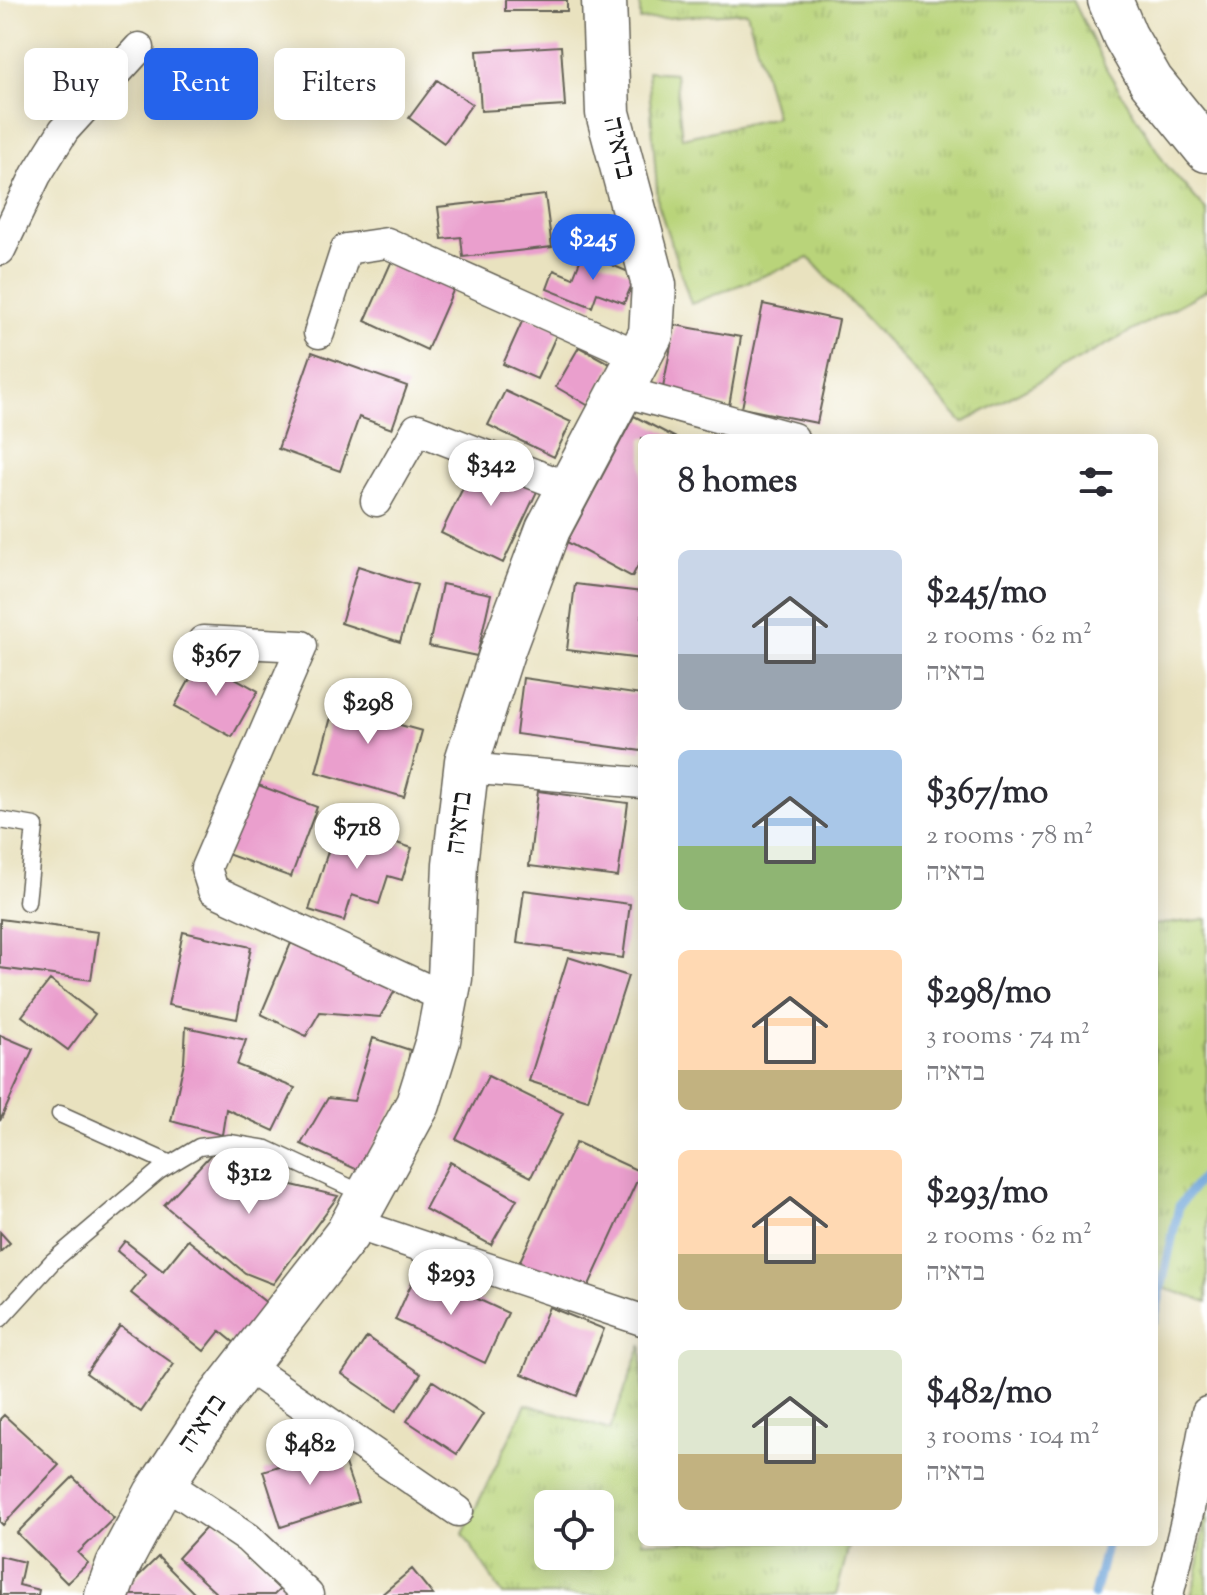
<!DOCTYPE html>
<html lang="en">
<head>
<meta charset="utf-8">
<style>
	body { margin:0; font-family:"Sorts Mill Goudy","Frank Ruhl Libre",serif; background:#f7f7f7; color:#2b2b33; height:100vh; display:flex; flex-direction:column; font-size:30px; white-space:nowrap }
	* { box-sizing:border-box; margin:0 }
	p { font-size:26px; color:#7c7c81 }
	.icon { flex:none; width:44px; height:44px; fill:none; stroke:currentColor; stroke-width:2; stroke-linecap:round; stroke-linejoin:round }
	.map { position:relative; flex:1; overflow:hidden }
	.details { position:absolute; left:638px; top:434px; width:520px; height:1112px; display:flex; flex-direction:column; background:#fff; border-radius:12px; box-shadow:0 4px 20px #0003 }
	.details>* { flex:none }
	.top-card { position:absolute; left:24px; top:48px; width:494px; height:72px; display:flex; gap:16px }
	.tools { position:absolute; left:534px; top:1490px; display:grid; gap:16px }
	.tools a { display:grid; place-items:center; width:80px; height:80px; border-radius:12px; background:#fff; box-shadow:0 4px 20px #0003; font-size:40px }
	.price { position:absolute; translate:-50% -68px; padding:0 18px; border-radius:28px; background:#fff; color:#222; font-size:26px; line-height:52px; filter:drop-shadow(0 2px 4px #0008) }
	.price::after { content:''; position:absolute; left:50%; top:48px; width:24px; height:18px; margin-left:-12px; background:inherit; clip-path:polygon(0 0,100% 0,50% 100%) }
	.price.current { background:#2563eb; color:#fff }
	ul { padding:0; list-style:none }
	li { display:flex; align-items:center; gap:24px; height:200px; padding:0 40px }
	li span { display:grid; place-items:center; flex:none; width:224px; height:160px; border-radius:12px; color:#555 }
	li>.icon { margin-inline-start:auto }
	span .icon { width:96px; height:96px; fill:#fffc; stroke-width:1 }
	li b { font-size:34px }
	h2 { display:flex; justify-content:space-between; align-items:center; height:96px; padding:0 40px; font-size:34px }
	.chip { padding:0 28px; border-radius:12px; background:#fff; box-shadow:0 4px 20px #0003; font-size:28px; line-height:72px }
	.chip.current { background:#2563eb; color:#fff }
	.map>svg:first-child { display:block }
	.grass { fill:url(#grass-tufts); stroke:#6a784b; stroke-width:2; fill-rule:evenodd }
	.lines { fill:none; stroke-linecap:round; stroke-linejoin:round }
	.stream { stroke:#69a1d7; stroke-width:9 }
	.building { fill:#ea9fcd }
	.lane-casing { stroke:#646155; stroke-width:19 }
	.street-casing { stroke:#646155; stroke-width:33 }
	.secondary-casing { stroke:#646155; stroke-width:47 }
	.lane { stroke:#fff; stroke-width:16 }
	.street { stroke:#fff; stroke-width:30 }
	.secondary { stroke:#fff; stroke-width:44 }
	.labels { text-anchor:middle; dominant-baseline:central; stroke-width:7; stroke-linejoin:round; paint-order:stroke }
	.street-label { font-size:28px; fill:#1c1c1c; stroke:#fff }
</style>
</head>
<body>
<div class="map">
<svg width="1207" height="1595" viewBox="0 0 1207 1595">
	<defs>
		<pattern id="grass-tufts" width="24" height="20" patternUnits="userSpaceOnUse" patternTransform="scale(2)"><rect width="24" height="20" fill="#b9d47a"/><path d="M3 7l-1-3M5 7V3M7 7l1-3M15 17l-1-3M17 17v-4M19 17l1-3" fill="none" stroke="#9eb569"/></pattern>
	</defs>
	<rect width="100%" height="100%" fill="#fff"/>
	<filter id="ink" filterUnits="userSpaceOnUse"><feTurbulence type="fractalNoise" baseFrequency=".0125" numOctaves="2"/><feDisplacementMap in="SourceGraphic" scale="16" xChannelSelector="R" yChannelSelector="G"/><feConvolveMatrix kernelMatrix="1 2 1 2 8 2 1 2 1" color-interpolation-filters="sRGB"/></filter>
	<filter id="wash" filterUnits="userSpaceOnUse"><feTurbulence type="fractalNoise" baseFrequency=".006" numOctaves="4" result="noise"/><feDisplacementMap in="SourceGraphic" scale="32" xChannelSelector="R" yChannelSelector="G"/><feGaussianBlur stdDeviation="1.8" result="paint"/><feColorMatrix in="noise" values="0 0 0 0 0 0 0 0 0 0 0 0 0 0 0 0 0 1.4 0 .05"/><feComposite in="paint" operator="in"/></filter>
	<g filter="url(#wash)">
		<rect width="100%" height="100%" fill="#e9e2bf"/>
		<path class="grass" d="M 640,0 L 1073,0 L 1107,70 L 1166,165 L 1207,211 L 1207,290 L 963,423 L 809,258 L 691,304 L 658,204 L 648,71 L 675,73 L 682,138 L 776,117 L 747,12 L 640,20 Z
			M 1207,919 L 1207,1302 L 1154,1285 L 1154,925 Z
			M 642,1344 L 642,1542 L 850,1542 L 836,1595 L 503,1595 L 463,1534 L 526,1404 L 610,1430 ZM 600,1504 L 600,1556 L 548,1556 L 548,1504 Z
			M 1207,1499 L 1207,1595 L 1191,1595 L 1197,1576 Z"/>
		<g class="lines">
			<path class="stream" d="M 1154,1321 L 1179,1206 L 1207,1170
				M 1094,1595 L 1107,1542"/>
		</g>
		<g id="blocks">
			<path class="building" d="M 505,0 L 567,0 L 567,11 L 505,11 Z
				M 561,46 L 565,106 L 481,111 L 477,51 Z
				M 437,80 L 472,104 L 444,143 L 409,118 Z
				M 545,195 L 552,247 L 463,257 L 461,237 L 442,239 L 438,207 Z
				M 398,247 L 460,275 L 427,350 L 365,321 Z
				M 583,253 L 636,275 L 624,303 L 597,293 L 592,307 L 547,289 L 554,270 L 573,278 Z
				M 763,304 L 839,320 L 817,423 L 742,408 Z
				M 525,315 L 559,329 L 537,379 L 503,364 Z
				M 675,325 L 741,337 L 729,406 L 662,393 Z
				M 579,347 L 612,365 L 589,406 L 556,387 Z
				M 312,352 L 407,386 L 392,429 L 359,417 L 340,471 L 278,449 Z
				M 505,391 L 571,422 L 554,457 L 488,425 Z
				M 634,416 L 676,438 L 642,438 L 642,558 L 632,577 L 567,542 Z
				M 480,453 L 541,483 L 503,563 L 441,533 Z
				M 358,566 L 417,585 L 400,642 L 341,623 Z
				M 442,584 L 491,594 L 477,656 L 429,646 Z
				M 575,584 L 642,592 L 642,659 L 567,650 Z
				M 201,659 L 258,691 L 232,737 L 175,706 Z
				M 523,678 L 642,695 L 642,751 L 516,734 Z
				M 339,688 L 376,698 L 371,717 L 422,731 L 404,797 L 316,772 Z
				M 253,783 L 317,807 L 291,877 L 227,854 Z
				M 538,791 L 628,803 L 618,877 L 529,866 Z
				M 337,824 L 412,848 L 402,880 L 388,876 L 379,904 L 352,895 L 344,921 L 309,910 Z
				M 524,890 L 630,904 L 623,958 L 517,943 Z
				M 0,919 L 98,932 L 91,980 L 0,968 Z
				M 183,932 L 251,947 L 237,1019 L 168,1005 Z
				M 291,943 L 397,987 L 380,1017 L 320,1012 L 306,1036 L 261,1014 Z
				M 568,957 L 628,976 L 588,1100 L 529,1081 Z
				M 50,980 L 95,1014 L 68,1050 L 22,1016 Z
				M 186,1027 L 246,1040 L 237,1065 L 295,1088 L 274,1131 L 226,1109 L 222,1135 L 171,1121 L 184,1062 Z
				M 0,1035 L 33,1049 L 0,1121 Z
				M 373,1038 L 410,1050 L 403,1090 L 360,1171 L 301,1144 L 328,1098 L 354,1101 Z
				M 488,1076 L 563,1113 L 531,1177 L 456,1139 Z
				M 576,1142 L 641,1172 L 584,1296 L 518,1265 Z
				M 212,1153 L 234,1171 L 338,1196 L 273,1284 L 245,1273 L 164,1205 Z
				M 450,1162 L 517,1199 L 491,1245 L 425,1209 Z
				M 0,1232 L 10,1243 L 0,1252 Z
				M 188,1240 L 268,1304 L 236,1344 L 220,1331 L 204,1351 L 131,1293 L 146,1275 L 117,1251 L 125,1241 L 163,1271 Z
				M 417,1271 L 508,1313 L 485,1363 L 395,1320 Z
				M 549,1307 L 604,1329 L 577,1396 L 522,1374 Z
				M 120,1326 L 174,1364 L 141,1412 L 86,1373 Z
				M 367,1337 L 421,1374 L 396,1411 L 342,1374 Z
				M 433,1381 L 483,1414 L 457,1454 L 407,1421 Z
				M 4,1415 L 59,1465 L 3,1525 L 0,1522 L 0,1419 Z
				M 339,1446 L 358,1502 L 281,1527 L 263,1471 Z
				M 73,1477 L 114,1518 L 78,1553 L 88,1563 L 67,1583 L 17,1533 Z
				M 214,1519 L 285,1584 L 274,1595 L 218,1595 L 178,1558 Z
				M 0,1556 L 24,1562 L 19,1585 L 39,1590 L 38,1595 L 0,1595 Z
				M 158,1557 L 196,1595 L 119,1595 Z
				M 412,1569 L 433,1595 L 381,1595 Z"/>
		</g>
	</g>
	<g filter="url(#ink)">
		<use href="#blocks" fill-opacity="0" stroke="#646155" stroke-width="2"/>
		<g class="lines">
			<defs>
				<path id="lane" d="M 0,820 L 35,826 L 27,902
					M 60,1114 L 171,1164
					M 0,1319 L 53,1261 L 159,1171 L 199,1147 L 230,1143 L 267,1149 L 366,1195"/>
				<path id="street" d="M 0,250 L 36,175 L 64,130 L 139,48
					M 319,333 L 346,249 L 387,243 L 639,356
					M 621,391 L 793,438
					M 376,501 L 417,429 L 570,488
					M 203,641 L 302,646 L 206,868 L 213,890 L 446,998
					M 466,768 L 642,783
					M 352,1223 L 642,1320
					M 245,1365 L 458,1511
					M 164,1482 L 248,1538 L 308,1595
					M 1168,1595 L 1189,1509 L 1207,1412"/>
				<path id="secondary" d="M 1110,0 L 1125,36 L 1151,81 L 1207,150
					M 107,1595 L 118,1565 L 156,1494 L 217,1401 L 347,1234 L 418,1104 L 438,1040 L 450,978 L 455,864 L 467,761 L 502,652 L 548,529 L 651,334 L 654,285 L 608,113 L 604,0"/>
			</defs>
			<use href="#lane" class="lane-casing"/>
			<use href="#street" class="street-casing"/>
			<use href="#secondary" class="secondary-casing"/>
			<use href="#lane" class="lane"/>
			<use href="#street" class="street"/>
			<use href="#secondary" class="secondary"/>
		</g>
	</g>
	<g class="labels">
		<g class="street-label">
			<text transform="translate(618 148) rotate(77)">בדאיה</text>
			<text transform="translate(460 823) rotate(-83)">בדאיה</text>
			<text transform="translate(203 1424) rotate(-56)">בדאיה</text>
		</g>
	</g>
</svg>
<div class="tools">
<a><svg class="icon" aria-label="locate" viewBox="0 0 24 24"><circle cx="12" cy="12" r="6"/><path d="M12 2v4M12 18v4M2 12h4M18 12h4"/></svg></a>
</div>
<b class="price current" style="left:593px;top:282px">$245</b>
<b class="price" style="left:491px;top:508px">$342</b>
<b class="price" style="left:216px;top:698px">$367</b>
<b class="price" style="left:368px;top:746px">$298</b>
<b class="price" style="left:357px;top:871px">$718</b>
<b class="price" style="left:249px;top:1216px">$312</b>
<b class="price" style="left:451px;top:1317px">$293</b>
<b class="price" style="left:310px;top:1487px">$482</b>
<div class="top-card">
<a class="chip">Buy</a>
<a class="chip current">Rent</a>
<a class="chip">Filters</a>
</div>
<section class="details">
<h2>8 homes<svg class="icon" aria-label="filters" viewBox="0 0 24 24"><path d="M4 7h16M4 17h16"/><circle cx="9" cy="7" r="2"/><circle cx="15" cy="17" r="2"/></svg></h2>
<ul>
<li><span style="background:linear-gradient(#c9d6e8 65%,#9aa5b1 0)"><svg class="icon" aria-label="home" viewBox="0 0 24 24"><path d="M3 11l9-7 9 7M6 9v11h12V9"/></svg></span><div><b>$245/mo</b><p>2 rooms · 62 m²</p><p>בדאיה</p></div></li>
<li><span style="background:linear-gradient(#a9c7e8 60%,#8fb573 0)"><svg class="icon" aria-label="home" viewBox="0 0 24 24"><path d="M3 11l9-7 9 7M6 9v11h12V9"/></svg></span><div><b>$367/mo</b><p>2 rooms · 78 m²</p><p>בדאיה</p></div></li>
<li><span style="background:linear-gradient(#ffd9b3 75%,#c2b280 0)"><svg class="icon" aria-label="home" viewBox="0 0 24 24"><path d="M3 11l9-7 9 7M6 9v11h12V9"/></svg></span><div><b>$298/mo</b><p>3 rooms · 74 m²</p><p>בדאיה</p></div></li>
<li><span style="background:linear-gradient(#ffd9b3 65%,#c2b280 0)"><svg class="icon" aria-label="home" viewBox="0 0 24 24"><path d="M3 11l9-7 9 7M6 9v11h12V9"/></svg></span><div><b>$293/mo</b><p>2 rooms · 62 m²</p><p>בדאיה</p></div></li>
<li><span style="background:linear-gradient(#dfe7d0 65%,#c2b280 0)"><svg class="icon" aria-label="home" viewBox="0 0 24 24"><path d="M3 11l9-7 9 7M6 9v11h12V9"/></svg></span><div><b>$482/mo</b><p>3 rooms · 104 m²</p><p>בדאיה</p></div></li>
</ul>
</section>
</div>
</body>
</html>
